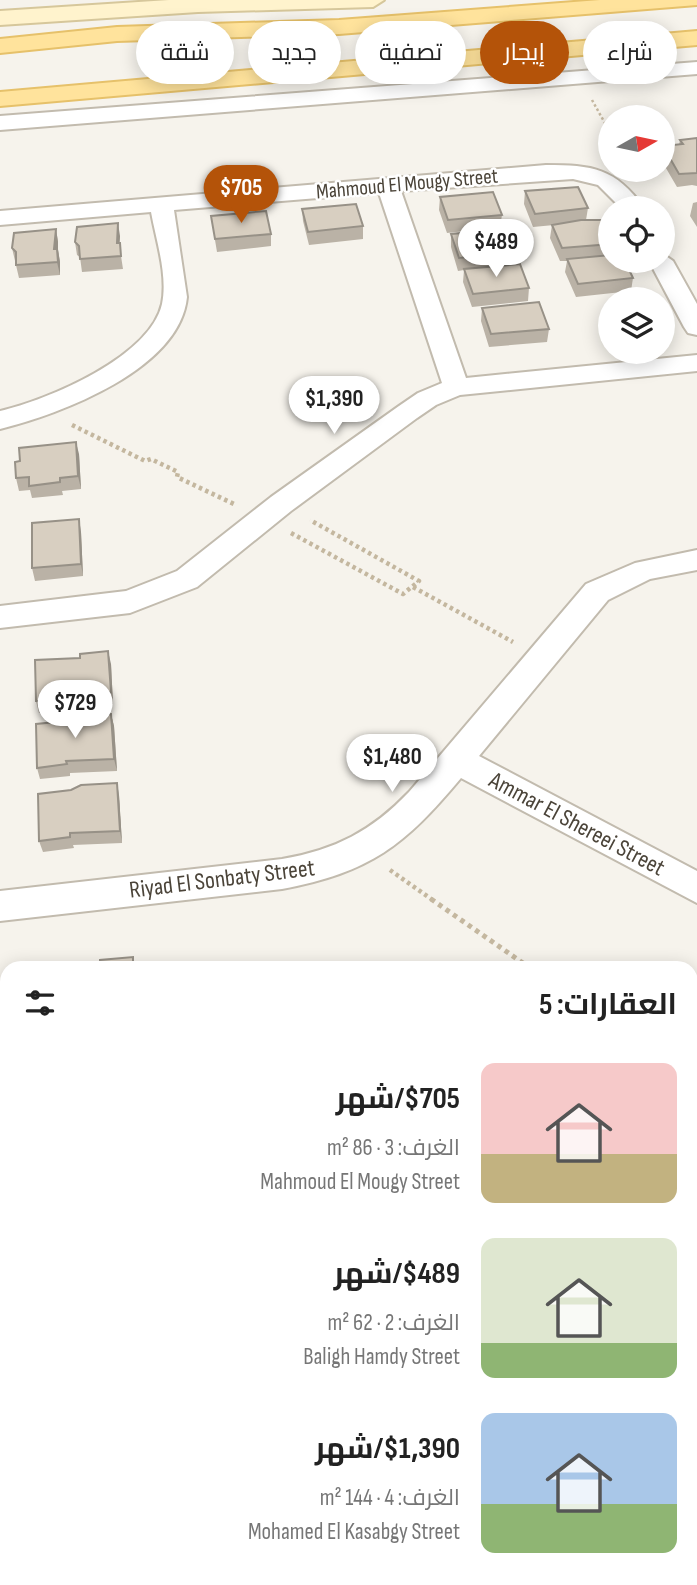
<!DOCTYPE html>
<html lang="ar">
<head>
<meta charset="utf-8">
<style>
	body { margin:0; font-family:"Sofia Sans Condensed",Cairo,sans-serif; background:#f6f6f6; color:#222; direction:rtl; height:100vh; display:flex; flex-direction:column; font-size:26px; white-space:nowrap }
	* { box-sizing:border-box; margin:0 }
	p { font-size:23px; color:#767676 }
	.icon { flex:none; width:38px; height:38px; fill:none; stroke:currentColor; stroke-width:2; stroke-linecap:round; stroke-linejoin:round }
	.map { position:relative; flex:1; overflow:hidden; direction:ltr }
	.side { position:absolute; left:0px; top:961px; width:698px; height:625px; display:flex; flex-direction:column; background:#fff; border-radius:21px 21px 0 0; box-shadow:0 4px 18px #0003; direction:rtl }
	.side>* { flex:none }
	.hud { position:absolute; left:21px; top:21px; width:656px; height:63px; direction:rtl; display:flex; gap:14px }
	.needle { width:46px; rotate:81deg }
	.tools { position:absolute; left:598px; top:105px; display:grid; gap:14px }
	.tools a { display:grid; place-items:center; width:77px; height:77px; border-radius:50%; background:#fff; box-shadow:0 4px 18px #0003; font-size:35px }
	.price { position:absolute; translate:-50% -60px; padding:0 16px; border-radius:24px; background:#fff; color:#222; font-size:23px; line-height:46px; filter:drop-shadow(0 2px 4px #0008) }
	.price::after { content:''; position:absolute; left:50%; top:42px; width:21px; height:16px; margin-left:-10px; background:inherit; clip-path:polygon(0 0,100% 0,50% 100%) }
	.price.active { background:#b45309; color:#fff }
	ul { padding:0; list-style:none }
	li { display:flex; align-items:center; gap:21px; height:175px; padding:0 21px }
	li span { display:grid; place-items:center; flex:none; width:196px; height:140px; border-radius:14px; color:#555 }
	li>.icon { margin-inline-start:auto }
	span .icon { width:84px; height:84px; fill:#fffc; stroke-width:1 }
	li b { font-size:30px }
	h2 { display:flex; justify-content:space-between; align-items:center; height:84px; padding:0 21px; font-size:30px }
	.chip { padding:0 24px; border-radius:32px; background:#fff; box-shadow:0 4px 18px #0003; font-size:24px; line-height:63px }
	.chip.active { background:#b45309; color:#fff }
	.map>svg:first-child { display:block }
	.lines { fill:none; stroke-linecap:round; stroke-linejoin:round }
	.street-casing { stroke:#c2bbae; stroke-width:4 }
	.secondary-casing { stroke:#d6c79b; stroke-width:4 }
	.primary-casing { stroke:#e6c16a; stroke-width:4 }
	.path-far2 { stroke:#c4b79f; stroke-width:2.5; stroke-dasharray:2.5 2.5; stroke-linecap:butt }
	.path-far1 { stroke:#c4b79f; stroke-width:4.5; stroke-dasharray:3.5 3.5; stroke-linecap:butt }
	.path { stroke:#c4b79f; stroke-width:5; stroke-dasharray:4.5 4.5; stroke-linecap:butt }
	.street { fill:#fff; fill-rule:evenodd }
	.secondary { fill:#fff3cd; fill-rule:evenodd }
	.primary { fill:#ffe39c; fill-rule:evenodd }
	.wall { fill:#bab2a6 }
	.shaded-wall { fill:#979187 }
	.building { fill:#d8cfc1; stroke:#979187; stroke-width:2 }
	.labels { text-anchor:middle; dominant-baseline:central; stroke-width:5; stroke-linejoin:round; paint-order:stroke }
	.far-street-label { font-size:21px; fill:#4b4439; stroke:#fff }
	.street-label { font-size:24px; fill:#4b4439; stroke:#fff }
</style>
</head>
<body>
<div class="map">
<svg width="697" height="1585" viewBox="0 0 697 1585">
	<rect width="100%" height="100%" fill="#f6f3ec"/>
	<g class="lines">
		<defs>
			<path id="street" d="M 697,62 L 697,74 L 0,130 L 0,116 Z
				M 546,165 C 592,165 616,168 644,208 L 621,208 L 598,185 L 573,179 L 401,191 L 466,378 L 697,355 L 697,371 L 460,395 L 436,405 L 417,418 L 291,511 L 197,587 L 130,613 L 0,628 L 0,606 L 126,591 L 177,571 L 271,497 L 399,406 L 418,393 L 442,383 L 379,193 L 174,210 L 187,297 C 180,369 61,414 0,429 L 0,411 C 48,400 150,357 162,304 C 168,275 156,240 151,212 L 0,225 L 0,211 Z
				M 663,254 L 673,261 L 697,304 L 697,335 L 688,333 L 684,327 L 649,261 L 663,261 Z
				M 697,550 L 697,570 L 650,579 L 608,600 L 479,756 L 697,871 L 697,903 L 461,778 C 404,846 371,872 282,889 L 0,921 L 0,891 L 282,859 C 335,850 372,831 409,792 L 586,584 L 635,563 Z
				M 697,1169 L 697,1211 L 691,1213 L 691,1171 Z
				M 7,1362 L 7,1406 L 0,1407 L 0,1363 Z"/>
			<path id="secondary" d="M 169,0 L 384,0 L 373,7 L 198,12 L 0,25 L 0,11 Z"/>
			<path id="primary" d="M 600,0 L 697,0 L 697,5 L 339,34 L 117,41 L 0,53 L 0,39 L 117,27 L 339,20 Z
				M 697,31 L 697,45 L 0,106 L 0,92 Z"/>
		</defs>
		<use href="#street" class="street-casing"/>
		<use href="#secondary" class="secondary-casing"/>
		<use href="#primary" class="primary-casing"/>
		<path class="path-far2" d="M 592,100 L 611,134"/>
		<path class="path-far1" d="M 72,425 L 145,461 L 151,459 L 178,472 L 177,477 L 234,504
			M 291,533 L 403,594 L 419,581 L 310,520
			M 413,587 L 513,642
			M 390,870 L 434,901"/>
		<path class="path" d="M 431,899 L 530,968
			M 691,1081 L 697,1085
			M 20,1578 L 20,1585
			M 53,1578 L 53,1585"/>
		<use href="#street" class="street"/>
		<use href="#secondary" class="secondary"/>
		<use href="#primary" class="primary"/>
	</g>
	<path class="wall" d="M 697,138 L 697,186 L 692,185 L 677,187 L 663,163 L 663,146 L 679,145 L 680,140 Z
		M 525,191 L 588,208 L 586,220 L 611,231 L 611,261 L 633,278 L 631,291 L 576,297 L 565,272 L 567,261 L 560,261 L 550,238 L 552,225 L 554,225 L 533,227 L 524,204 Z
		M 440,197 L 502,215 L 500,227 L 447,233 L 439,210 Z
		M 697,202 L 697,227 L 690,216 L 693,203 Z
		M 302,209 L 363,226 L 363,239 L 309,245 L 303,221 Z
		M 211,216 L 271,234 L 271,246 L 217,252 Z
		M 56,229 L 58,242 L 58,250 L 60,262 L 60,275 L 19,278 L 12,248 Z
		M 451,234 L 515,253 L 513,264 L 529,288 L 528,301 L 472,307 L 463,282 L 464,270 L 458,271 L 451,247 Z
		M 120,236 L 119,243 L 123,269 L 82,272 L 80,257 L 77,255 L 75,242 Z
		M 482,308 L 549,329 L 547,342 L 489,347 L 481,321 Z
		M 79,454 L 81,489 L 62,491 L 63,495 L 32,498 L 30,490 L 19,491 L 16,478 Z
		M 81,532 L 83,576 L 35,581 L 32,568 Z
		M 111,664 L 113,704 L 83,707 L 73,712 L 39,713 L 36,701 Z
		M 111,714 L 114,726 L 117,771 L 70,773 L 70,776 L 40,779 L 37,768 Z
		M 119,795 L 122,843 L 73,845 L 74,848 L 43,852 L 39,841 Z"/>
	<path class="shaded-wall" d="M 118,223 L 120,236 L 119,256 L 117,243 Z
		M 56,229 L 58,242 L 58,250 L 60,262 L 60,275 L 54,249 Z
		M 76,442 L 79,454 L 81,489 L 78,476 Z
		M 79,519 L 81,532 L 83,576 L 81,564 Z
		M 108,651 L 111,664 L 113,704 L 111,692 Z
		M 80,695 L 83,707 L 73,712 L 70,700 Z
		M 111,714 L 114,726 L 117,771 L 114,759 Z
		M 117,783 L 119,795 L 122,843 L 120,831 Z"/>
	<path class="building" d="M 697,138 L 697,173 L 679,174 L 663,146 L 683,144 L 680,140 Z
		M 578,187 L 588,208 L 535,214 L 525,191 Z
		M 493,192 L 502,215 L 448,220 L 440,197 Z
		M 356,204 L 363,226 L 308,232 L 302,209 Z
		M 266,211 L 271,234 L 215,239 L 211,216 Z
		M 581,220 L 606,220 L 611,231 L 611,244 L 562,248 L 552,225 Z
		M 118,223 L 117,243 L 120,243 L 121,256 L 80,259 L 79,246 L 75,242 L 77,227 Z
		M 56,229 L 54,249 L 57,249 L 58,262 L 16,265 L 16,252 L 12,248 L 14,233 Z
		M 506,229 L 515,253 L 459,258 L 451,234 Z
		M 611,255 L 611,261 L 625,261 L 633,278 L 578,284 L 567,259 Z
		M 520,264 L 529,288 L 473,294 L 464,269 Z
		M 539,302 L 549,329 L 491,334 L 482,308 Z
		M 76,442 L 78,476 L 60,478 L 60,482 L 29,486 L 29,477 L 16,478 L 15,462 L 20,461 L 19,448 Z
		M 79,519 L 81,564 L 32,568 L 32,523 Z
		M 108,651 L 111,692 L 80,695 L 70,700 L 36,701 L 35,660 L 80,658 L 80,654 Z
		M 111,714 L 114,759 L 66,761 L 67,764 L 37,768 L 36,724 L 67,721 L 77,716 Z
		M 117,783 L 120,831 L 70,833 L 70,837 L 39,841 L 38,794 L 71,790 L 81,785 Z
		M 133,957 L 133,968 L 47,968 L 76,964 L 76,968 L 100,965 L 100,960 Z"/>
	<g class="labels">
		<g class="far-street-label">
			<text transform="translate(407 184) rotate(-5)">Mahmoud El Mougy Street</text>
		</g>
		<g class="street-label">
			<text transform="translate(577 824) rotate(28)">Ammar El Shereei Street</text>
			<text transform="translate(222 879) rotate(-7)">Riyad El Sonbaty Street</text>
		</g>
	</g>
</svg>
<div class="tools">
<a><svg class="needle" viewBox="-14 -14 28 28"><path d="M0-13l5 13h-10z" fill="#e53935"/><path d="M0 13l5-13h-10z" fill="#767676"/></svg></a>
<a><svg class="icon" aria-label="locate" viewBox="0 0 24 24"><circle cx="12" cy="12" r="6"/><path d="M12 2v4M12 18v4M2 12h4M18 12h4"/></svg></a>
<a><svg class="icon" aria-label="layers" viewBox="0 0 24 24"><path d="M12 4l9 5-9 5-9-5zM3 14l9 5 9-5"/></svg></a>
</div>
<b class="price active" style="left:241px;top:225px">$705</b>
<b class="price" style="left:496px;top:279px">$489</b>
<b class="price" style="left:334px;top:436px">$1,390</b>
<b class="price" style="left:75px;top:740px">$729</b>
<b class="price" style="left:392px;top:794px">$1,480</b>
<div class="hud">
<a class="chip">شراء</a>
<a class="chip active">إيجار</a>
<a class="chip">تصفية</a>
<a class="chip">جديد</a>
<a class="chip">شقة</a>
</div>
<section class="side">
<h2>العقارات: 5<svg class="icon" aria-label="filters" viewBox="0 0 24 24"><path d="M4 7h16M4 17h16"/><circle cx="9" cy="7" r="2"/><circle cx="15" cy="17" r="2"/></svg></h2>
<ul>
<li><span style="background:linear-gradient(#f6c9c9 65%,#c2b280 0)"><svg class="icon" aria-label="home" viewBox="0 0 24 24"><path d="M3 11l9-7 9 7M6 9v11h12V9"/></svg></span><div><b>$705/شهر</b><p>الغرف: 3 · 86 m²</p><p>Mahmoud El Mougy Street</p></div></li>
<li><span style="background:linear-gradient(#dfe7d0 75%,#8fb573 0)"><svg class="icon" aria-label="home" viewBox="0 0 24 24"><path d="M3 11l9-7 9 7M6 9v11h12V9"/></svg></span><div><b>$489/شهر</b><p>الغرف: 2 · 62 m²</p><p>Baligh Hamdy Street</p></div></li>
<li><span style="background:linear-gradient(#a9c7e8 65%,#8fb573 0)"><svg class="icon" aria-label="home" viewBox="0 0 24 24"><path d="M3 11l9-7 9 7M6 9v11h12V9"/></svg></span><div><b>$1,390/شهر</b><p>الغرف: 4 · 144 m²</p><p>Mohamed El Kasabgy Street</p></div></li>
</ul>
</section>
</div>
</body>
</html>
